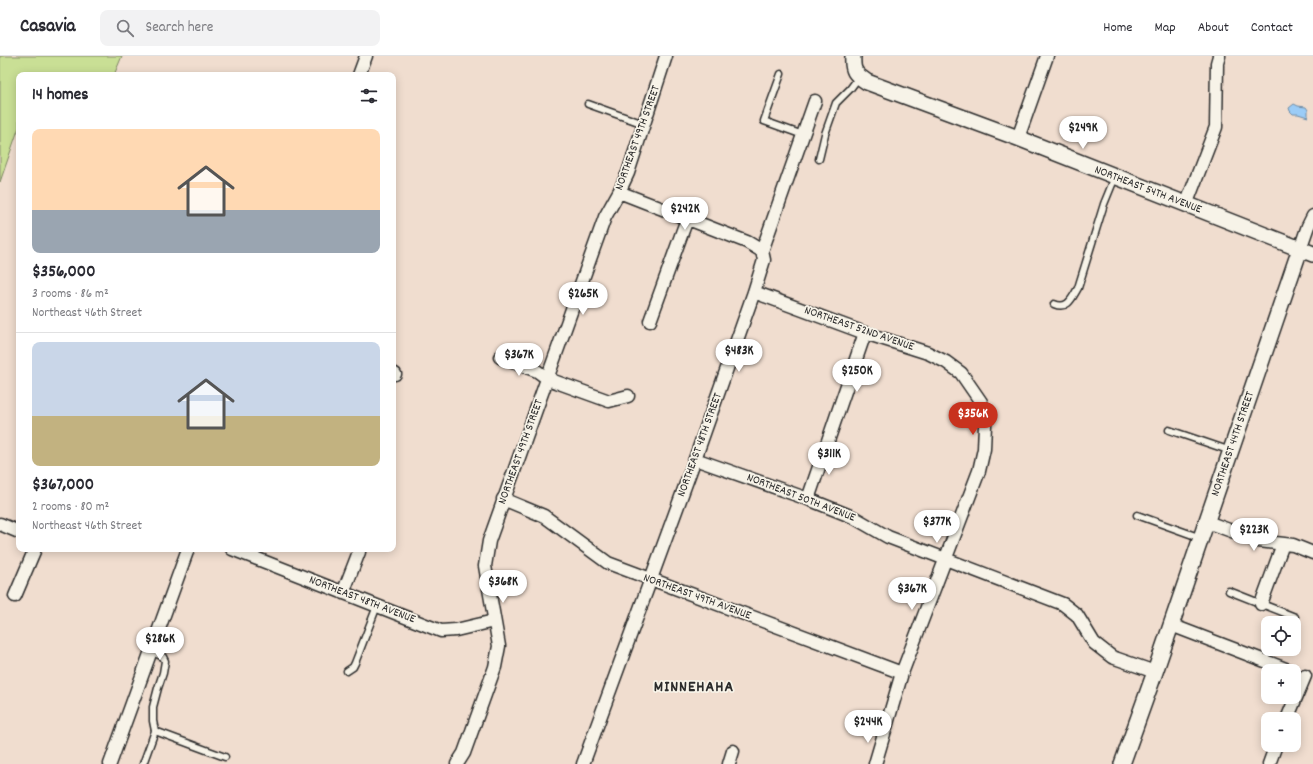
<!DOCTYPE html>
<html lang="en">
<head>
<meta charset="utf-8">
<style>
	body { margin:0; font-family:Dekko,sans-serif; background:#f2f2f3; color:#2b2b33; height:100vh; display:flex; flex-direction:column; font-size:15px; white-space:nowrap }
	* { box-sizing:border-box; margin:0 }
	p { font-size:13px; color:#7c7c81 }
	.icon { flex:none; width:22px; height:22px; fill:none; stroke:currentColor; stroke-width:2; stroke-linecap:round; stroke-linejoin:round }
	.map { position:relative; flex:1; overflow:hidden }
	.sheet { position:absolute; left:16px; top:16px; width:380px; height:480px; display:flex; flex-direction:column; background:#fff; border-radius:8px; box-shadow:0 2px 10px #0003 }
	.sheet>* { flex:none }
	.buttons { position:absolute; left:1261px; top:560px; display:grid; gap:8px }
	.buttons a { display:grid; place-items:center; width:40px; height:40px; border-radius:8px; background:#fff; box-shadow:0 2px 10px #0003; font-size:20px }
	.price { position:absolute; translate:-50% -34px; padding:0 9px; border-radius:14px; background:#fff; color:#222; font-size:13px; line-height:26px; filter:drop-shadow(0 1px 2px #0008) }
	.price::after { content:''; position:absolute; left:50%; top:24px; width:12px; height:9px; margin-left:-6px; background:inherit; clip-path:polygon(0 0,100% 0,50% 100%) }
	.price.on { background:#c8321e; color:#fff }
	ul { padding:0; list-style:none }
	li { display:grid; align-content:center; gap:8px; height:212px; padding:0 16px }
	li+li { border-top:1px solid #e1e1e2 }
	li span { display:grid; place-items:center; height:124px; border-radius:8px; color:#555 }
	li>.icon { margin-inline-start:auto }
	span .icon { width:72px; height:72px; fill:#fffc; stroke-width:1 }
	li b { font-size:17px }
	h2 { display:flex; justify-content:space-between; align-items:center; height:48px; padding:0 16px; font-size:17px }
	header { display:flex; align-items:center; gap:24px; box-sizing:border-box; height:56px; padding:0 20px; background:#fff; border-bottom:1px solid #e1e1e2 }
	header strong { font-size:19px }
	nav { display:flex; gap:22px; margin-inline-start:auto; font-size:14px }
	.search { width:280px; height:36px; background:#f2f2f3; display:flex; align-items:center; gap:10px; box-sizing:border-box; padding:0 14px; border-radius:8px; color:#7c7c81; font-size:15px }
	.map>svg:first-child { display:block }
	.green { fill:#c9df95; stroke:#7a8560 }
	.water { fill:#9bccf7; stroke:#6e8ca5 }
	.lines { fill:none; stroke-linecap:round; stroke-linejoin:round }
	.service-casing { stroke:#2b2b2b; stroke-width:9 }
	.minor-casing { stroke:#2b2b2b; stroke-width:15 }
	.tertiary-casing { stroke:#2b2b2b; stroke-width:18 }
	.service { stroke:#f7f3e8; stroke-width:6 }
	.minor { stroke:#f7f3e8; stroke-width:12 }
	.tertiary { stroke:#f7f3e8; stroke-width:15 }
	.labels { text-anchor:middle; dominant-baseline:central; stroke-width:3.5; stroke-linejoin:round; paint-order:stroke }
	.street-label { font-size:12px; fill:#2b2b2b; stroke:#f7f3e8 }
	.district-label { font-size:16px; font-weight:bold; letter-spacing:1px; fill:#2b2b2b; stroke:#f7f3e8 }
</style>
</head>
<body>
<header>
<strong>Casavia</strong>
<div class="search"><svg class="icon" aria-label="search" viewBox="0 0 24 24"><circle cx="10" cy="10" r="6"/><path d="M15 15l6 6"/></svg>Search here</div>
<nav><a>Home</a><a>Map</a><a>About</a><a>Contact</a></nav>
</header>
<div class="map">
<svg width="1313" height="708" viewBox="0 0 1313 708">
	<rect width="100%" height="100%" fill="#f0ddcf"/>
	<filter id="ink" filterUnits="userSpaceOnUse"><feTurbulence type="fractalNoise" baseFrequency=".025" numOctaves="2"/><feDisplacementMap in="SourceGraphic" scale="8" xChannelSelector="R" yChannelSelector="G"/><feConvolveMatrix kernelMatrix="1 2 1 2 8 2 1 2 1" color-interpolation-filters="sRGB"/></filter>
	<g filter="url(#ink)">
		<path class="green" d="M 0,0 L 122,0 L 114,19 L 19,19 L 19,71 L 0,126 Z"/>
		<path class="water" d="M 1294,48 L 1298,50 L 1306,51 L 1308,54 L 1308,61 L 1298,58 L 1293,58 L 1290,55 L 1289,52 Z"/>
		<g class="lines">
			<defs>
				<path id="service" d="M 781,18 L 764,65 L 803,79
					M 588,48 L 644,68
					M 819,103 L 825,78 L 836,47 L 850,33 L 859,21
					M 1054,248 C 1068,254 1072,242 1078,232 L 1104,148 L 1115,121
					M 1169,374 L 1231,395
					M 1137,459 L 1201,482
					M 1229,535 L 1295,561
					M 347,615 L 353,611 L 355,607 L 377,550
					M 155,675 L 225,701
					M 143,708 L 155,675 L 153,665 L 153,651 L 158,632 L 163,617 L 165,605 L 163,601 L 151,595"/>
				<path id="minor" d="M 359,19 L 366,0
					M 1018,82 L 1047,0
					M 619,136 L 747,186 L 762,195
					M 1186,149 L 1216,71 L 1217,7 L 1219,0
					M 1300,193 L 1308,170 L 1313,160
					M 754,236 L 865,277 L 928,297 L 946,306 L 961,317 L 981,346 L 985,369 L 984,393 L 979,415 L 902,617 L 875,708
					M 650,265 L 687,163
					M 500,301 L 537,315 L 548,323 L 609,345 L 628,340
					M 393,317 L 395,318
					M 695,403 L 808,443 L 853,461 L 888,481 L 1063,548 L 1077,559 L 1094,587 L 1112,601 L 1155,616
					M 503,443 L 544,460 L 608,507 L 902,617
					M 808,443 L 865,277
					M 1207,466 L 1259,485 L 1293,489 L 1313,497
					M 0,468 L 19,476
					M 232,493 L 441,575 L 456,574 L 494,565
					M 343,537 L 359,496 L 358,493
					M 15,540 L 35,493
					M 1261,548 L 1283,488
					M 1171,569 L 1291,615
					M 1287,663 L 1305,620
					M 110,708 L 188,493
					M 457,708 L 464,697 L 495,611 L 499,590 L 485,510 L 489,485 L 605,161 L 619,136 L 628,117 L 666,0
					M 583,708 L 695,403 L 754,236 L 764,204 L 762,195 L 815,45
					M 729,708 L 733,695
					M 1269,708 L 1276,689"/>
				<path id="tertiary" d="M 853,0 C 852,15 855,18 867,26 L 1018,82 L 1313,198
					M 1122,708 L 1155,616 L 1300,193"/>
			</defs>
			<use href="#service" class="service-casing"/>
			<use href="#minor" class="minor-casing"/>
			<use href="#tertiary" class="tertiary-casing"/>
			<use href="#service" class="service"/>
			<use href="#minor" class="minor"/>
			<use href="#tertiary" class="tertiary"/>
		</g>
	</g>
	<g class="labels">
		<g class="street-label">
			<text transform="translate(638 82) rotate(-70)">NORTHEAST 49TH STREET</text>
			<text transform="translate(1148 134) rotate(21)">NORTHEAST 54TH AVENUE</text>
			<text transform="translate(859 273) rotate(19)">NORTHEAST 52ND AVENUE</text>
			<text transform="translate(1233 388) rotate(-71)">NORTHEAST 44TH STREET</text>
			<text transform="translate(700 389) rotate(-70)">NORTHEAST 48TH STREET</text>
			<text transform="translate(521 396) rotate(-70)">NORTHEAST 49TH STREET</text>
			<text transform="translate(801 442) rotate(21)">NORTHEAST 50TH AVENUE</text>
			<text transform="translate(697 541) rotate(20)">NORTHEAST 49TH AVENUE</text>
			<text transform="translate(362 544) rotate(21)">NORTHEAST 48TH AVENUE</text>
		</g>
		<g class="district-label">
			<text x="694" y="631">MINNEHAHA</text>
		</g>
	</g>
</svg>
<div class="buttons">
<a><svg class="icon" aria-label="locate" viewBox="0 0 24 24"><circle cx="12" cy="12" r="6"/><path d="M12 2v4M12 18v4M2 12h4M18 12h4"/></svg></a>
<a>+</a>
<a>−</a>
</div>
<b class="price" style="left:1083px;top:94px">$249K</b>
<b class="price" style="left:685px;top:175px">$242K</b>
<b class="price" style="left:583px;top:260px">$265K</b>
<b class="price" style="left:739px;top:317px">$483K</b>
<b class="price" style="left:519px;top:321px">$367K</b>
<b class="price" style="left:857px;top:337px">$250K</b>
<b class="price on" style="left:973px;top:380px">$356K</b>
<b class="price" style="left:829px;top:420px">$311K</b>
<b class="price" style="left:937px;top:488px">$377K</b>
<b class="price" style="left:1254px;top:496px">$223K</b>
<b class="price" style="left:503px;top:548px">$368K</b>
<b class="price" style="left:912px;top:555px">$367K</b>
<b class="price" style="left:160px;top:605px">$286K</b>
<b class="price" style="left:868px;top:688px">$244K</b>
<section class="sheet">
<h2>14 homes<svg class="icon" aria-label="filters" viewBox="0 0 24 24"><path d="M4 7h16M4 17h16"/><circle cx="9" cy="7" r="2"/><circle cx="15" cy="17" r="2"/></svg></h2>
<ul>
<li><span style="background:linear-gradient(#ffd9b3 65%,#9aa5b1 0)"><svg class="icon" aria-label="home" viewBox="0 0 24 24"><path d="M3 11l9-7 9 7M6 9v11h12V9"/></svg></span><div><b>$356,000</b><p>3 rooms · 86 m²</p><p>Northeast 46th Street</p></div></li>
<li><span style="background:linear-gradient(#c9d6e8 60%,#c2b280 0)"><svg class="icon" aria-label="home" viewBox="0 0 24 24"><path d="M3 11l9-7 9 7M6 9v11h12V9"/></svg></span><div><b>$367,000</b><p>2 rooms · 80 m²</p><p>Northeast 46th Street</p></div></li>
</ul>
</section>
</div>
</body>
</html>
